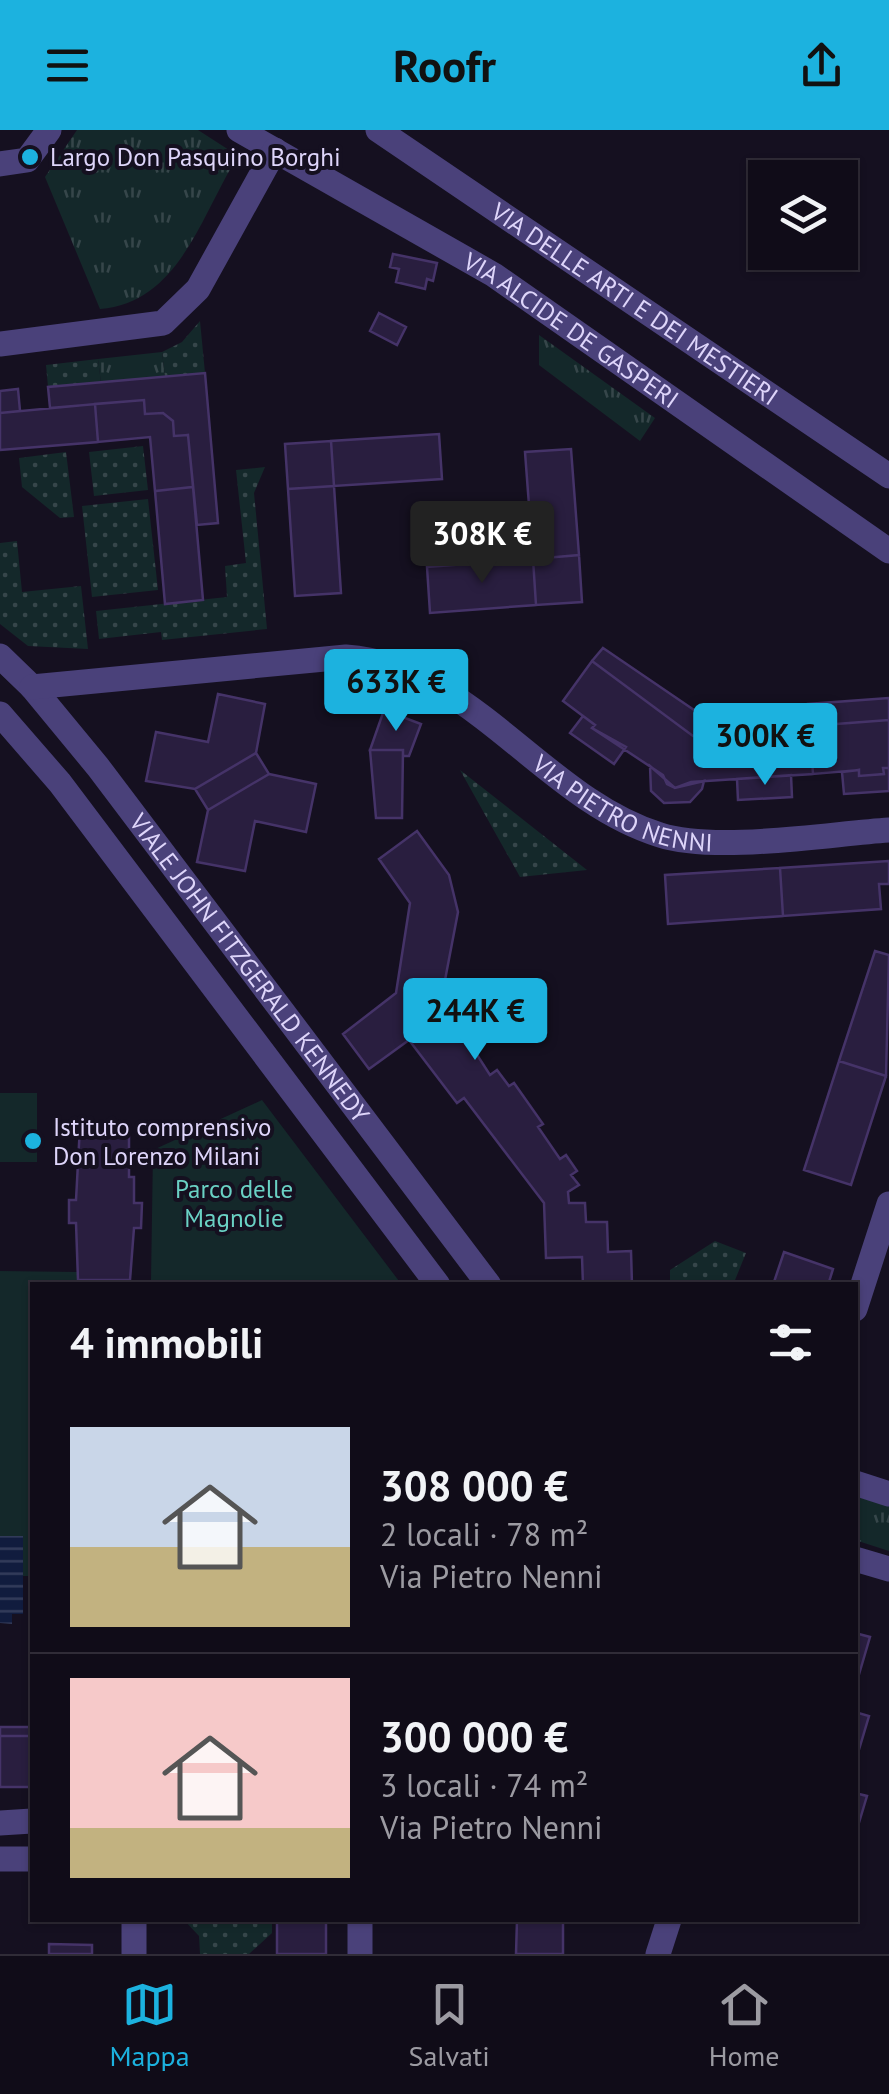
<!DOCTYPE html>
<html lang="it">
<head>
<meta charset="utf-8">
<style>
	body { margin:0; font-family:"PT Sans",sans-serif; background:#191521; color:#f1f3f6; height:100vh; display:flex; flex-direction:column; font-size:38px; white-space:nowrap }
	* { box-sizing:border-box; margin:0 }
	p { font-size:32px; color:#9c9ba2 }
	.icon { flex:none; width:55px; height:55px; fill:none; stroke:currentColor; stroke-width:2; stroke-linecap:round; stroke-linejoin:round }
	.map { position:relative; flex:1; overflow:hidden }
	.details { position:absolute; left:30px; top:1152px; width:828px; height:640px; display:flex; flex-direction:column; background:#100c18; border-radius:0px; box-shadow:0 2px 8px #0004,0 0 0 2px #302c37 }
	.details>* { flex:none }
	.fabs { position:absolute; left:748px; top:30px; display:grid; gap:20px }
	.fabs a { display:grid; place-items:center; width:110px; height:110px; border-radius:0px; background:#100c18; box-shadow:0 2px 8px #0004,0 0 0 2px #302c37; font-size:50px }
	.price { position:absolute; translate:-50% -85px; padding:0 22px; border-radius:10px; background:#1cb2df; color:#111; font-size:32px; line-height:65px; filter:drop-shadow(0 2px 5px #0008) }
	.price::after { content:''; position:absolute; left:50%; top:60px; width:30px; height:22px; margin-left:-15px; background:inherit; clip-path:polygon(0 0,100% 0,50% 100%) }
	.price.on { background:#222; color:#fff }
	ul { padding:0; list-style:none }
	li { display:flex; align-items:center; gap:30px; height:250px; padding:0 40px }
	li+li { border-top:2px solid #302c37 }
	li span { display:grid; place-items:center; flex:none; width:280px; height:200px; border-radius:0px; color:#555 }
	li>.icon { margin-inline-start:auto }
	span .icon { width:120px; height:120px; fill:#fffc; stroke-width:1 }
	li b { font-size:42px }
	h2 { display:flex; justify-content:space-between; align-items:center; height:120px; padding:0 40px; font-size:42px }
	header { display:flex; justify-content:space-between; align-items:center; height:130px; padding:0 40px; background:#1cb2df; color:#111; font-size:45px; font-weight:600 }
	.menu { display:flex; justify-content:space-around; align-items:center; height:140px; border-top:2px solid #302c37; background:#100c18; font-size:28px; color:#9c9ba2 }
	.menu a { display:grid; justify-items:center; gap:5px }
	.menu .on { color:#1cb2df }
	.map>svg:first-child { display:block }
	.grass { fill:url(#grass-tufts) }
	.park { fill:#14282a }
	.garden { fill:url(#garden-dots) }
	.water { fill:url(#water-rules) }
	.building { fill:#291e3f; stroke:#453368; stroke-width:2.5 }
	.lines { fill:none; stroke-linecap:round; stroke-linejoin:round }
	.minor { stroke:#4a417a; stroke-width:25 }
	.tertiary { stroke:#4a417a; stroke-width:25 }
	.poi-dot { fill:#1cb2df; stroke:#151020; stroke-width:4 }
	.labels { text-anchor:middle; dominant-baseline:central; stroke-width:8; stroke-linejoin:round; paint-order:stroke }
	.poi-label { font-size:25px; fill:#ded5fa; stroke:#151020; text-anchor:start }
	.street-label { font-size:25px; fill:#ded5fa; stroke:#151020 }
	.park-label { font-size:25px; fill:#6ad1c4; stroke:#151020 }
</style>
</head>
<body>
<header><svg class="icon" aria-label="menu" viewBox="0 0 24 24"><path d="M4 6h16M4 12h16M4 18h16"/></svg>Roofr<svg class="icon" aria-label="share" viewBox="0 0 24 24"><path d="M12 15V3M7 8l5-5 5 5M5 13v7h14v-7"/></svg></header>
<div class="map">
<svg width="889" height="1824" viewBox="0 0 889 1824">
	<defs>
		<pattern id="grass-tufts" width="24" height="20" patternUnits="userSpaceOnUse" patternTransform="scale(2.5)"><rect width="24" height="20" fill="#14282a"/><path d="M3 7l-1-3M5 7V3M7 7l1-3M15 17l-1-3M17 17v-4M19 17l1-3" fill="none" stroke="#36464a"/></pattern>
		<pattern id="garden-dots" width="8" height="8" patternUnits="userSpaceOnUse" patternTransform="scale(2.5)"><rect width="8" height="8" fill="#14282a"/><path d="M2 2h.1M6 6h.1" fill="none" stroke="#36464a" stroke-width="1.8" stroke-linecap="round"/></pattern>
		<pattern id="water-rules" width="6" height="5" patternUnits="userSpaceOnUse" patternTransform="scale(2.5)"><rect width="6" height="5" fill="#111c3e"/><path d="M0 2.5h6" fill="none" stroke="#333c5b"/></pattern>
	</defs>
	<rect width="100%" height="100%" fill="#151020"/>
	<path class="grass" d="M 77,0 L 198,0 L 229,20 L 232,36 C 198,95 175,173 100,179 L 45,47 Z
		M 539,205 L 655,288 L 640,311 L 539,235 Z
		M 162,222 L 165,247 L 101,253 L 98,229 Z
		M 855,1366 L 889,1376 L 889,1421 L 855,1410 Z"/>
	<path class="park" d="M 0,963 L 37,963 L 37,1032 L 0,1032 Z
		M 262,970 L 402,1155 L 32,1155 L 32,1446 L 23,1446 L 22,1407 L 0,1406 L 0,1141 L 78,1142 L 79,1150 L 151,1150 L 153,1020 Z"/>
	<path class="garden" d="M 200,191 L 205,243 L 165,247 L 162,222 L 182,212 Z
		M 98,229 L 101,253 L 48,257 L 46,235 Z
		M 143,316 L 148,360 L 94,366 L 89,322 Z
		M 66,322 L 74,387 L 60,388 L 22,357 L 19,328 Z
		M 265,337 L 254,363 L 267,499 L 162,510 L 161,502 L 99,509 L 96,481 L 227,467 L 225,436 L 246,433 L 236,340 Z
		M 148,369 L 158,460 L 92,467 L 82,376 Z
		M 17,411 L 22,462 L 81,456 L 88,519 L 28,516 L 0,494 L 0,413 Z
		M 460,640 L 587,740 L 520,747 Z
		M 715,1111 L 746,1123 L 733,1155 L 670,1155 L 670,1140 Z
		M 184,1790 L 272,1790 L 272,1803 L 249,1824 L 200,1824 L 199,1806 Z"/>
	<path class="water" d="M 0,1406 L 23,1406 L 23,1484 L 12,1484 L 12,1494 L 0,1493 Z"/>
	<path class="building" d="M 393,124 L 437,133 L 433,151 L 427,149 L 425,159 L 396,152 L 399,139 L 390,137 Z
		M 379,183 L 406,197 L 397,215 L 370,201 Z
		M 205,243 L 218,393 L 197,395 L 188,305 L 174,306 L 173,291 L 163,283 L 145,284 L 144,270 L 50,278 L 48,257 Z
		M 18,259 L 20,281 L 0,283 L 0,261 Z
		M 144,270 L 145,284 L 163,283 L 173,291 L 174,306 L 188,305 L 193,357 L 155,361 L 150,307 L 98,312 L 95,274 Z
		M 95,274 L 98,312 L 0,320 L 0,283 Z
		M 439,304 L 442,349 L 334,356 L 331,311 Z
		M 331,311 L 334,356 L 288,359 L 285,314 Z
		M 571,319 L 579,425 L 533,429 L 525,322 Z
		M 334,356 L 341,463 L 295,466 L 288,359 Z
		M 193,357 L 203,470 L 165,474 L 155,361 Z
		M 579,425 L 582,472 L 536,475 L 533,429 Z
		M 533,429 L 536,475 L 430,483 L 427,437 Z
		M 603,518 L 697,582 L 808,574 L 810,596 L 693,606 L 592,531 Z
		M 592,531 L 693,606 L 810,596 L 813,644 L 691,652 L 675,658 L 667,654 L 663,645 L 592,598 L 595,595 L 563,571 Z
		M 218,564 L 265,574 L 256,623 L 195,659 L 146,651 L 156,602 L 208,612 Z
		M 889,568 L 889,590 L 810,596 L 808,574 Z
		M 384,580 L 421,594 L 409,626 L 403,626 L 403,620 L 370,620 Z
		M 583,586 L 595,595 L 592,598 L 626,617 L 614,634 L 570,603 Z
		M 889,590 L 889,638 L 883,638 L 884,644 L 859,646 L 859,640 L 813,644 L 810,596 Z
		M 370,620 L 403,620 L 402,688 L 376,688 Z
		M 256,623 L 269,644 L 208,680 L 195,659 Z
		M 650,636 L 675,658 L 704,651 L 702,659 L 690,672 L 664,673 L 651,661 Z
		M 883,638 L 889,638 L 889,661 L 844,664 L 842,642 L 859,640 L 859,646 L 884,644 Z
		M 269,644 L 316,654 L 306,702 L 255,691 L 245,741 L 197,732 L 208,680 Z
		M 791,645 L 792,667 L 738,670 L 737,649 Z
		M 417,701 L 449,745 L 458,782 L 441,871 L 423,867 L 422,875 L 427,882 L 439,874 L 451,892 L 454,889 L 490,945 L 497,940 L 509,956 L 514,953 L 543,994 L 538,997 L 560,1029 L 566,1025 L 577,1041 L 571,1045 L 579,1055 L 568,1062 L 569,1073 L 585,1073 L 586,1092 L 607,1092 L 608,1122 L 631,1121 L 632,1155 L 583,1155 L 582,1127 L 546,1128 L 544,1073 L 464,968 L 457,973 L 409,910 L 369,939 L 343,904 L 396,863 L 410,773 L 379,729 Z
		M 889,731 L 889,754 L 879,754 L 881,779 L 783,786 L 780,738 Z
		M 780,738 L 783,786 L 668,794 L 665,745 Z
		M 875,821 L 889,825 L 886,946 L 839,931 Z
		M 839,931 L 886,946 L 851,1055 L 804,1040 Z
		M 80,996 L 129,996 L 129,1047 L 134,1047 L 134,1073 L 142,1073 L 141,1098 L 134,1098 L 130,1150 L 78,1150 L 76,1093 L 69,1093 L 69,1070 L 76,1070 Z
		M 784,1122 L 833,1139 L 828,1155 L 773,1155 Z
		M 855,1503 L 870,1507 L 855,1558 Z
		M 855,1582 L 869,1586 L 855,1633 Z
		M 0,1597 L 32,1597 L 32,1606 L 0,1606 Z
		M 0,1606 L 32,1606 L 32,1657 L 0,1657 Z
		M 855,1663 L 867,1666 L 855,1706 Z
		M 277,1790 L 326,1790 L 326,1824 L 277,1824 Z
		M 517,1790 L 563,1790 L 563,1824 L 516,1824 Z
		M 49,1814 L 92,1815 L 92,1824 L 49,1824 Z"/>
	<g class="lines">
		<g class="minor">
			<path id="s1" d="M 239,0 L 494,145 L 889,421"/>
			<path d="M 0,34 L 27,30 L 49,0"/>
			<path d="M 0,214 L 163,193 L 198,159 L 275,20"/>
			<path id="s2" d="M 0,526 L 32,557 L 98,637 L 489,1155"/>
			<path id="s3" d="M 32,557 L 346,527 C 472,536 543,669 660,705 C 716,723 828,704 889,700"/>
			<path d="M 0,584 L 60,653 L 438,1155"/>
			<path d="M 855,1179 L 889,1074"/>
			<path d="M 855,1353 L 889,1364"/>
			<path d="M 855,1429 L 889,1439"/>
			<path d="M 0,1693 L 32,1691"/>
			<path d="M 0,1729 L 32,1729"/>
			<path d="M 134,1824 L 134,1790"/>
			<path d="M 360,1824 L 360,1790"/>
			<path d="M 658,1824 L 669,1790"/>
		</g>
		<path class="tertiary" id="s4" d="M 378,0 L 889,346"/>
	</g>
	<g class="poi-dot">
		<circle cx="30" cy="27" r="10"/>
		<circle cx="33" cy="1011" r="10"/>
	</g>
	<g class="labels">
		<g class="poi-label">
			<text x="50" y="27">Largo Don Pasquino Borghi</text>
			<text x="53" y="997">Istituto comprensivo<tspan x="53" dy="29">Don Lorenzo Milani</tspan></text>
		</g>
		<g class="street-label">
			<text stroke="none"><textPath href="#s4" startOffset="310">VIA DELLE ARTI E DEI MESTIERI</textPath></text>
			<text stroke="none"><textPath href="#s1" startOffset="388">VIA ALCIDE DE GASPERI</textPath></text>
			<text stroke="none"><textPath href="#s3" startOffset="635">VIA PIETRO NENNI</textPath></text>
			<text stroke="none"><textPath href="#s2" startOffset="400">VIALE JOHN FITZGERALD KENNEDY</textPath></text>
		</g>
		<g class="park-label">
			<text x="234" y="1059">Parco delle<tspan x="234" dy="29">Magnolie</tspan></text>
		</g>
	</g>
</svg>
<div class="fabs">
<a><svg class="icon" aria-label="layers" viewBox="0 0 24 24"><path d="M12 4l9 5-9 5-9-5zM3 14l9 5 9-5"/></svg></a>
</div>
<b class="price on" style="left:482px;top:456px">308K €</b>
<b class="price" style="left:396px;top:604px">633K €</b>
<b class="price" style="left:765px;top:658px">300K €</b>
<b class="price" style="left:475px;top:933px">244K €</b>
<section class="details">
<h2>4 immobili<svg class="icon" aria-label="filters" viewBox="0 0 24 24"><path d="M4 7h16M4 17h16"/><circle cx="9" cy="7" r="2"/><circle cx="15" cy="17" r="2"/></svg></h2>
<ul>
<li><span style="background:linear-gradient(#c9d6e8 60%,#c2b280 0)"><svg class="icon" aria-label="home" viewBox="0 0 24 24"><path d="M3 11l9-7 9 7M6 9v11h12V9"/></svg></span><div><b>308 000 €</b><p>2 locali · 78 m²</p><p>Via Pietro Nenni</p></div></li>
<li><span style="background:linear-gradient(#f6c9c9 75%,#c2b280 0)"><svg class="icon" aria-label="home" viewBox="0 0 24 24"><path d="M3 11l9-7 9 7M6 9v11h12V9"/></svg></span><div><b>300 000 €</b><p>3 locali · 74 m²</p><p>Via Pietro Nenni</p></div></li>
</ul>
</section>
</div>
<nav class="menu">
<a class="on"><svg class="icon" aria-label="map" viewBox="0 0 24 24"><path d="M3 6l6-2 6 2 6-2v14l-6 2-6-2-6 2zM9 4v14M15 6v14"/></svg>Mappa</a>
<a><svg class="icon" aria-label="saved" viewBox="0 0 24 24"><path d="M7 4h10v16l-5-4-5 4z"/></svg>Salvati</a>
<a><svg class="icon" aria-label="home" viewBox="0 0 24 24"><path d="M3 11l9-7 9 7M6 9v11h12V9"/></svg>Home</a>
</nav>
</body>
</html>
